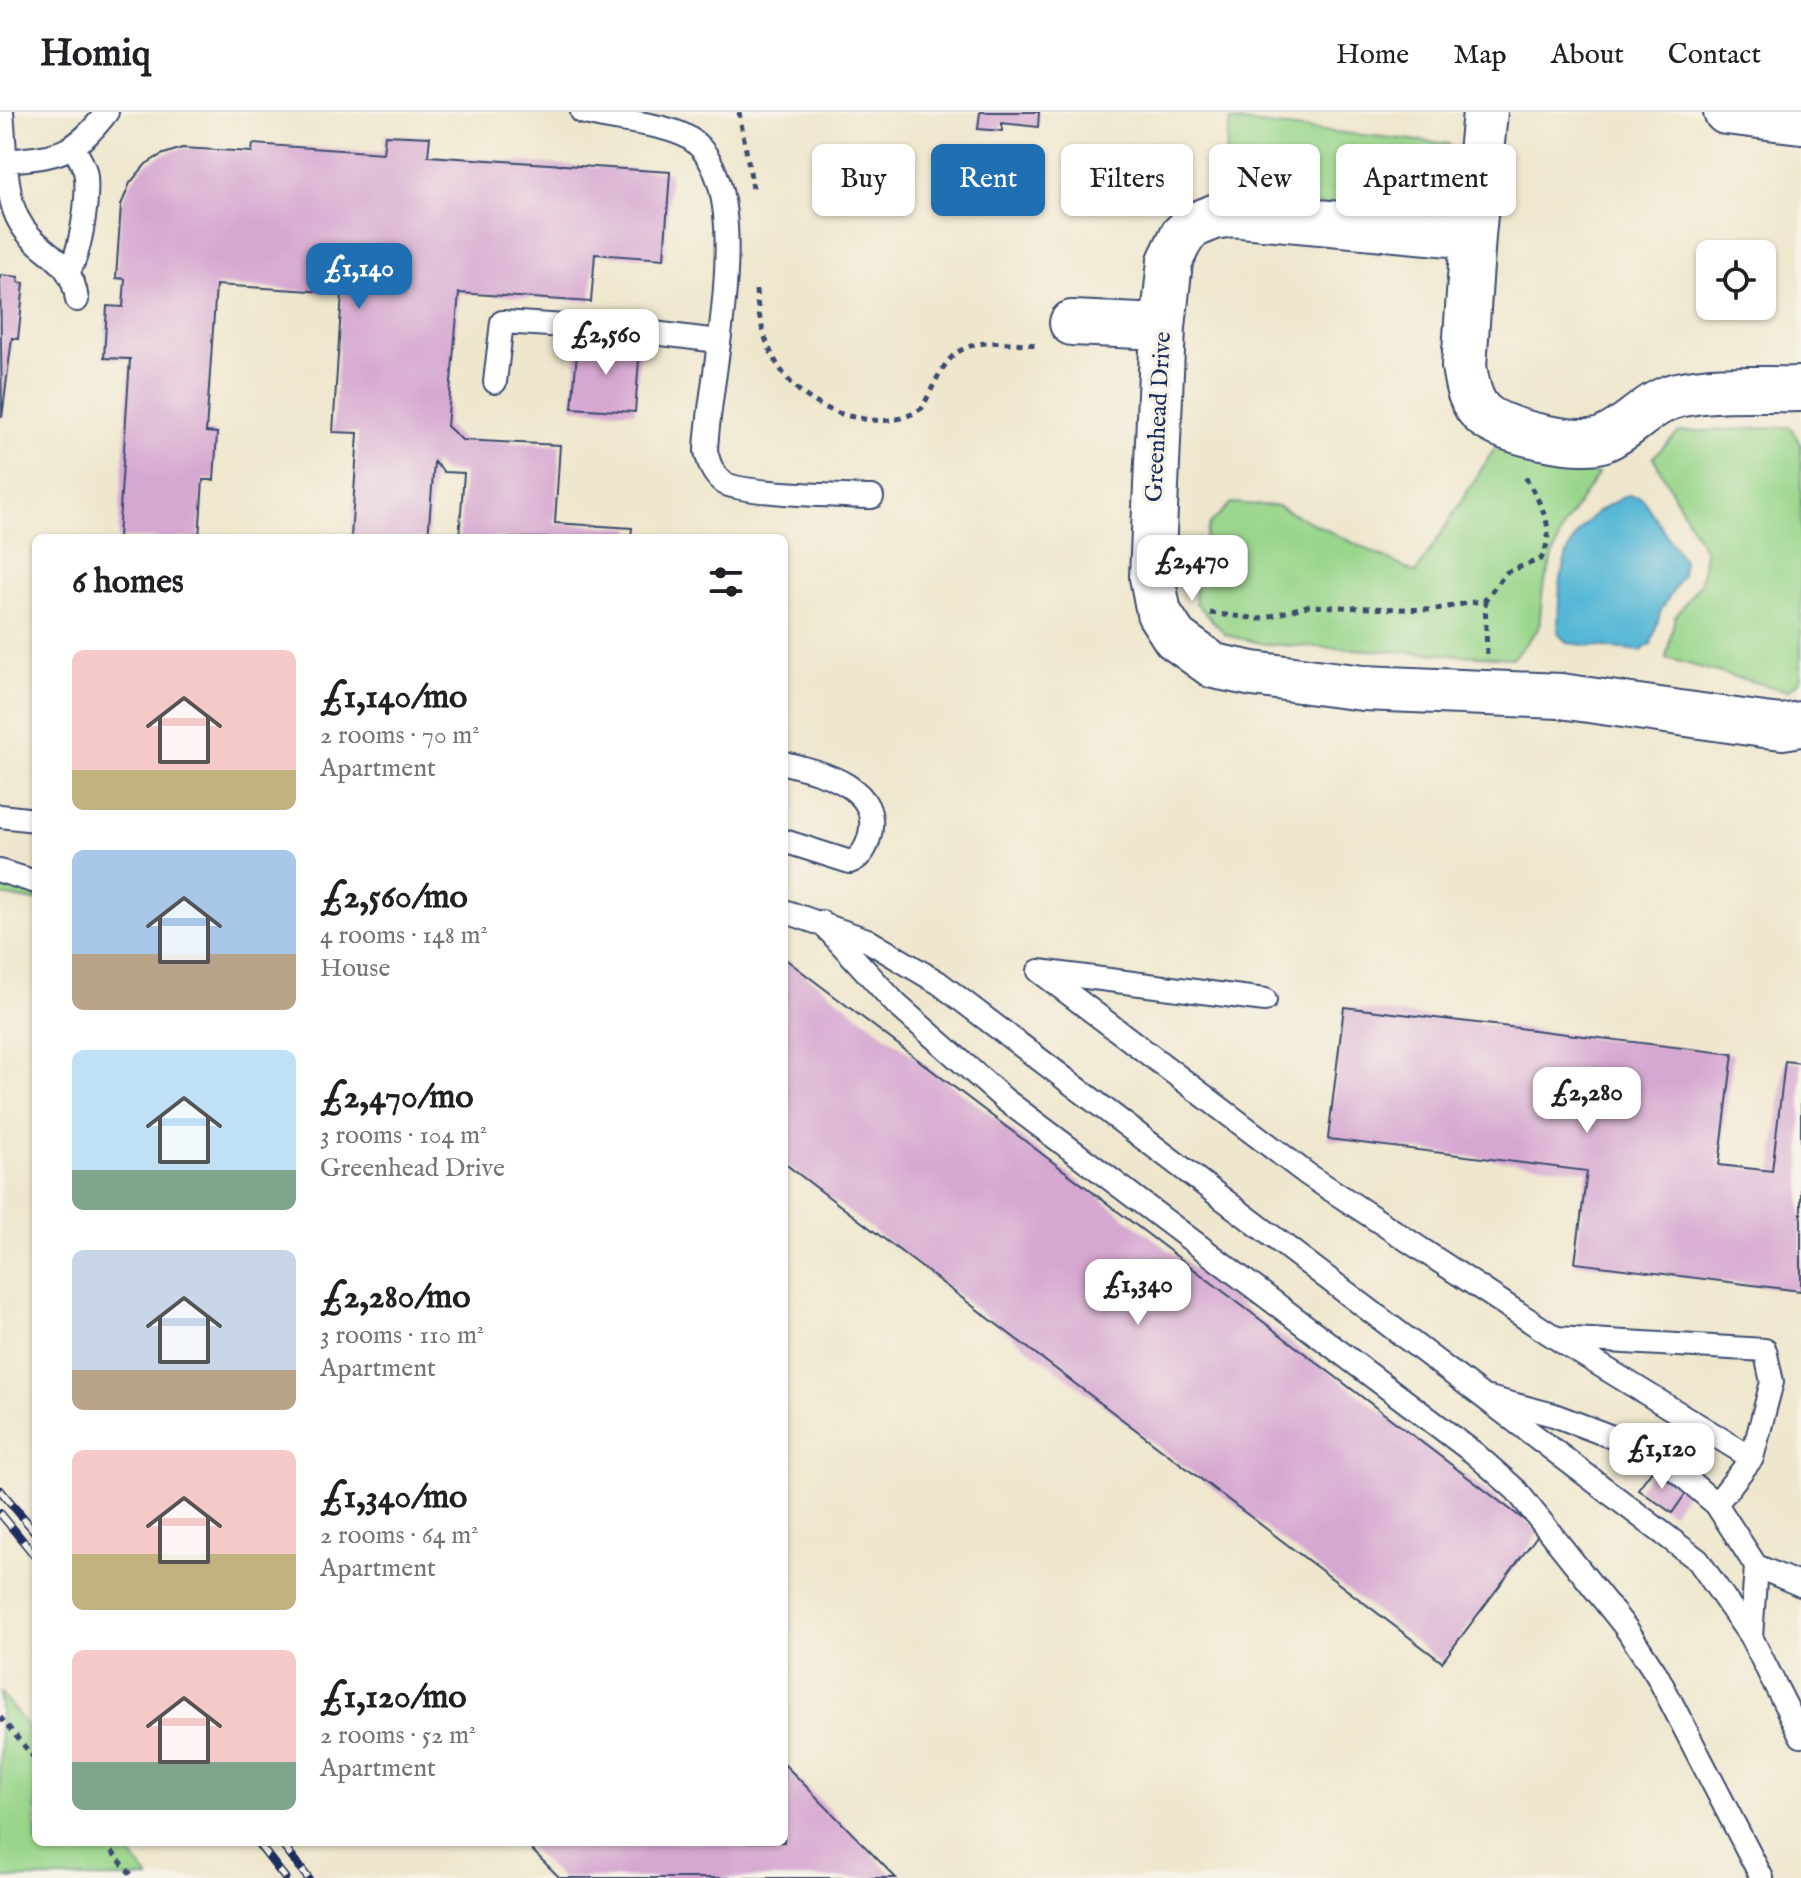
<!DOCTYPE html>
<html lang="en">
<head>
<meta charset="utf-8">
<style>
	body { margin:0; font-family:"IM FELL English",serif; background:#f6f6f6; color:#202124; height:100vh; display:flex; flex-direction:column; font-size:30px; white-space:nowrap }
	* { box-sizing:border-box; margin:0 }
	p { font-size:26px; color:#757577 }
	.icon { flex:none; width:44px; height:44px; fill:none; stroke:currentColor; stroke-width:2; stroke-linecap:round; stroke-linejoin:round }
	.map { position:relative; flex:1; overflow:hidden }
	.panel { position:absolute; left:32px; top:422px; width:756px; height:1312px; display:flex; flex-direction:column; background:#fff; border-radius:12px; box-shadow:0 2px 6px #0004 }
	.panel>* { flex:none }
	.banner { position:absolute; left:812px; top:32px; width:760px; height:72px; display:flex; gap:16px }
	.fabs { position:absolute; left:1696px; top:128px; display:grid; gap:16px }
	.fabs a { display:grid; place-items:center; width:80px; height:80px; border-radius:12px; background:#fff; box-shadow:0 2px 6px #0004; font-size:40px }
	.price { position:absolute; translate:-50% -68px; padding:0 18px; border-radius:16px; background:#fff; color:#222; font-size:26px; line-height:52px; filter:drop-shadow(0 2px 4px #0008) }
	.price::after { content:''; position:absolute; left:50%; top:48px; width:24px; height:18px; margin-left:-12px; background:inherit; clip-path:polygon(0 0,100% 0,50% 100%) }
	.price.selected { background:#1f6fb2; color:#fff }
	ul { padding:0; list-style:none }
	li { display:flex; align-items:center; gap:24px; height:200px; padding:0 40px }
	li span { display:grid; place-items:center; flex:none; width:224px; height:160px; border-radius:12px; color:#555 }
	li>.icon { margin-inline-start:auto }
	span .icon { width:96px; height:96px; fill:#fffc; stroke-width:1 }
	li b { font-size:34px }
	h2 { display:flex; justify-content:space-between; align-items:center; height:96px; padding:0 40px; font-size:34px }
	.chip { padding:0 28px; border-radius:12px; background:#fff; box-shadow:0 2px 6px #0004; font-size:28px; line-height:72px }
	.chip.selected { background:#1f6fb2; color:#fff }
	header { display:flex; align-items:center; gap:48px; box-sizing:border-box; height:112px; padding:0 40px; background:#fff; border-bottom:2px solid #e0e0e0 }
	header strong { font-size:38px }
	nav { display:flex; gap:44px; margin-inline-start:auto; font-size:28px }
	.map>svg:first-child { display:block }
	.green { fill:#99d68b; stroke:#5a8274; stroke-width:2 }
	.water { fill:#57b8d6; stroke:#39749a; stroke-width:2 }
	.building { fill:#d6a7d1 }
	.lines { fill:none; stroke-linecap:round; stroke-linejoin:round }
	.lane-casing { stroke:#3b4b6f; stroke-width:26 }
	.street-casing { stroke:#3b4b6f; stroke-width:48 }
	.secondary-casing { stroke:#3b4b6f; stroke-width:48 }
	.path { stroke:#3b4b6f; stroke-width:5; stroke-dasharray:6 6; stroke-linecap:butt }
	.lane { stroke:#fff; stroke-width:22 }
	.street { stroke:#fff; stroke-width:44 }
	.secondary { stroke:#fff; stroke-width:44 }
	.rail-casing { stroke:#1b2f5e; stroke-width:9 }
	.rail { stroke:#f7f3e8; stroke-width:6; stroke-dasharray:18; stroke-linecap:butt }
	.labels { text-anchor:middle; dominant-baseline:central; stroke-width:7; stroke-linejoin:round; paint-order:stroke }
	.street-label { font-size:24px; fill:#1b2f5e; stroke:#f7f3e8 }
</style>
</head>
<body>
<header>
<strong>Homiq</strong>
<nav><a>Home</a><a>Map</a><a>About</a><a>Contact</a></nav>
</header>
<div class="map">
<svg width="1801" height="1766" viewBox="0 0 1801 1766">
	<rect width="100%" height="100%" fill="#f7f3e8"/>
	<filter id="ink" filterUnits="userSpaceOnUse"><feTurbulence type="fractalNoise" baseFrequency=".0125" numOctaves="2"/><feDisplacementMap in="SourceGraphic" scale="16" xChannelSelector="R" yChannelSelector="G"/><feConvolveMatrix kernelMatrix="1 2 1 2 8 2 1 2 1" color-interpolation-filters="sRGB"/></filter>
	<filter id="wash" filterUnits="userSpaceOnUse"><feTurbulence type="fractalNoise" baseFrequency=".006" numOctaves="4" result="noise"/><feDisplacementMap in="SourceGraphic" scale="32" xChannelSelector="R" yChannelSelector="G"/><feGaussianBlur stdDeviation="1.8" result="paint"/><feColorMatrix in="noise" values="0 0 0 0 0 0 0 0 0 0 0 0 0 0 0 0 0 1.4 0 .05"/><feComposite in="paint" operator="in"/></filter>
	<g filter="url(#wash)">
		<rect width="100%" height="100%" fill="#efe7cd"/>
		<path class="green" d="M 1230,9 L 1449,32 L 1443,104 L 1220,83 Z
			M 1790,315 L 1801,332 L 1801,568 L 1787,579 L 1666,546 L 1675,505 L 1701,470 L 1705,439 L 1653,345 L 1679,320 Z
			M 1495,336 L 1598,362 L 1563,415 L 1543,475 L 1539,516 L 1513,546 L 1264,532 L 1226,523 L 1196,491 L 1193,464 L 1210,412 L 1231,391 L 1277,394 L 1416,461 Z
			M 0,771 L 36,781 L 36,789 L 0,783 Z
			M 0,1580 L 36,1625 L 36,1730 L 121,1730 L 149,1766 L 0,1766 Z"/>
		<path class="water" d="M 1627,383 L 1641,385 L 1683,448 L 1682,463 L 1661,498 L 1651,532 L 1641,539 L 1567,531 L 1558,521 C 1559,476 1558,435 1594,403 C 1603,395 1617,389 1627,383 Z"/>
		<g id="blocks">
			<path class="building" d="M 980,0 L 1039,0 L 1038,15 L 1002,11 L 1002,19 L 978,17 Z
				M 385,23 L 430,25 L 428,44 L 670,60 L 664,147 L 595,142 L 591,190 L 459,181 L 447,314 L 462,328 L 560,333 L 555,411 L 632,416 L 631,426 L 459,426 L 464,361 L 444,360 L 434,350 L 428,426 L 351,426 L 358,321 L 333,320 L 342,181 L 216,173 L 206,320 L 217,321 L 214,368 L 203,368 L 199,426 L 118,426 L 130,247 L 104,246 L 107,194 L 123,195 L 125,167 L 116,166 L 121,93 L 130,71 L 146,52 L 161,43 L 182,36 L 252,40 L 253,32 L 383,41 Z
				M 0,163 L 19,165 L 18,170 L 24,171 L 18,227 L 12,226 L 2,306 Z
				M 578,230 L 640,234 L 635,300 L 572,296 Z
				M 784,846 L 1540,1420 L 1442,1550 L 784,1051 Z
				M 1344,895 L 1733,942 L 1719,1053 L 1772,1059 L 1785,949 L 1801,951 L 1801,1179 L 1575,1151 L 1587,1059 L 1328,1027 Z
				M 1653,1357 L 1686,1381 L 1672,1401 L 1638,1377 Z
				M 784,1652 L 896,1766 L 560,1766 L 524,1730 L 784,1730 Z"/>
		</g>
	</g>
	<g filter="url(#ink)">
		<use href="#blocks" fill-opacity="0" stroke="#3b4b6f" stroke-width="2"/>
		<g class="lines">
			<defs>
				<path id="lane" d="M 2,0 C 5,29 5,80 17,105 C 35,143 71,140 77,188
					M 582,0 C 611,9 665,11 689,26 C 761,73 708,265 706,339 C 709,352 713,363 724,371 C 742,382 845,384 872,385
					M 7,49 C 59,44 74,43 107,0
					M 69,159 C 81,138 88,90 86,65 C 85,54 79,45 73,36
					M 495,270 L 502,210 L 629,218 L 718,229
					M 784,651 C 820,660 884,674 869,726 C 866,737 861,746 850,750 L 784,729
					M 0,704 L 36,708
					M 0,759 L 36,770
					M 784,799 L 867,828 L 939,871 L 1698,1448 L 1751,1525 L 1801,1624
					M 821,810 L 896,892 L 1004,987 L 1474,1341 L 1516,1378 L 1626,1516 L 1657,1563 L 1762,1766
					M 1265,888 L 1039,859 L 1307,1062 L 1556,1226 L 1765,1238 L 1772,1270 L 1752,1346 L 1716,1392
					M 1559,1228 L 1752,1346
					M 1489,1286 L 1554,1303 L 1657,1342 L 1716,1392 L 1756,1454 L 1751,1525
					M 1756,1454 L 1801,1473"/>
				<path id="street" d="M 1485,0 L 1473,124 L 1464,254 C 1467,273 1470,292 1485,304 C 1505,320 1581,337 1604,327 C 1631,316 1648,290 1678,283 C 1717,274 1761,278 1801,277
					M 1473,124 L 1231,102 L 1214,105 L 1192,114 L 1182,124 L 1170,149 L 1163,215 L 1152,465 L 1159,501 L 1175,526 L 1214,554 L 1253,562 L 1363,576 L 1561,584 L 1764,613 L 1782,615 L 1801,612
					M 1072,211 L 1163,215"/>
				<path id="secondary" d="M 1726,0 L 1801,9"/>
			</defs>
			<use href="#lane" class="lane-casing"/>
			<use href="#street" class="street-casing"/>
			<use href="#secondary" class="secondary-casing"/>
			<path class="path" d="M 739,0 L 753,76
				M 756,178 C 761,246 793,296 864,307 C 886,310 903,309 922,296 C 931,280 938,260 950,247 C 971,223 1012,232 1040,233
				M 1485,488 L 1487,543
				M 1210,501 L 1260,507 L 1307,494 L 1431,498 L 1485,488 L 1507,460 L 1541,447 C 1559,414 1538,390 1523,360
				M 0,1605 L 36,1648
				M 104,1730 L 134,1766"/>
			<use href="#lane" class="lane"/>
			<use href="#street" class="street"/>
			<use href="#secondary" class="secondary"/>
			<defs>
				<path id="rail" d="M 0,1378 L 36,1421
					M 0,1401 L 36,1445
					M 257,1730 L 285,1766
					M 280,1730 L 308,1766"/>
			</defs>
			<use href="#rail" class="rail-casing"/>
			<use href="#rail" class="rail"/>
		</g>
	</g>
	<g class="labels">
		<g class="street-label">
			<text transform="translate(1159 305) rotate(-87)">Greenhead Drive</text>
		</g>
	</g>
</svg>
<div class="fabs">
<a><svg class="icon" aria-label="locate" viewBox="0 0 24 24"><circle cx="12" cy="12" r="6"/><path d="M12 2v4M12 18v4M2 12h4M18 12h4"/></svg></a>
</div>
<b class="price selected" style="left:359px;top:199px">£1,140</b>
<b class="price" style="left:606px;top:265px">£2,560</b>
<b class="price" style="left:1192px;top:491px">£2,470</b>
<b class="price" style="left:1587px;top:1023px">£2,280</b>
<b class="price" style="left:1138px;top:1215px">£1,340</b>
<b class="price" style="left:1662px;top:1379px">£1,120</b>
<div class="banner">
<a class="chip">Buy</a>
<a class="chip selected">Rent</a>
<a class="chip">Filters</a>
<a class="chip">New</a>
<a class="chip">Apartment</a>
</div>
<section class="panel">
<h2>6 homes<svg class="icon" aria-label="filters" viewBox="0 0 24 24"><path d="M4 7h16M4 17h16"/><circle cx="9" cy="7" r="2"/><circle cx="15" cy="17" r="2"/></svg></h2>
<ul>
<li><span style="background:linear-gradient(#f6c9c9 75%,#c2b280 0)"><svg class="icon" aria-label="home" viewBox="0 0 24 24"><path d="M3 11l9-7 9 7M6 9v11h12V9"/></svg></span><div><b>£1,140/mo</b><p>2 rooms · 70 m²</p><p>Apartment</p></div></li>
<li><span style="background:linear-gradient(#a9c7e8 65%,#b9a48a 0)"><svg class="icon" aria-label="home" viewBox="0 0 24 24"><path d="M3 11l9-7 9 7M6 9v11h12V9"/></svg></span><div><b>£2,560/mo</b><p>4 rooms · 148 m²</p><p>House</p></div></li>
<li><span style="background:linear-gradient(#bfe0f5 75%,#7fa58c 0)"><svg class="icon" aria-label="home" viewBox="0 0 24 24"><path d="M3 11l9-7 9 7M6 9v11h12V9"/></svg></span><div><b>£2,470/mo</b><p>3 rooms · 104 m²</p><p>Greenhead Drive</p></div></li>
<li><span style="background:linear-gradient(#c9d6e8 75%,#b9a48a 0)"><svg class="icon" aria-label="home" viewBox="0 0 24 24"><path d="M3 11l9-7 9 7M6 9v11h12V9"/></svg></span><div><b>£2,280/mo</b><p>3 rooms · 110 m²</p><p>Apartment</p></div></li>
<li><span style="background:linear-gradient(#f6c9c9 65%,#c2b280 0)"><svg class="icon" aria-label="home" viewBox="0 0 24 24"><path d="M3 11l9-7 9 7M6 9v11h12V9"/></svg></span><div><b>£1,340/mo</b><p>2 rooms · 64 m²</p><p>Apartment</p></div></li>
<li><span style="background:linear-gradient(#f6c9c9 70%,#7fa58c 0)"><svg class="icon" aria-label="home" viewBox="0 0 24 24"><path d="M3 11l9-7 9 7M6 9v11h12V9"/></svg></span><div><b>£1,120/mo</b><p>2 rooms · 52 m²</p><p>Apartment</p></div></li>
</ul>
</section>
</div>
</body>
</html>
